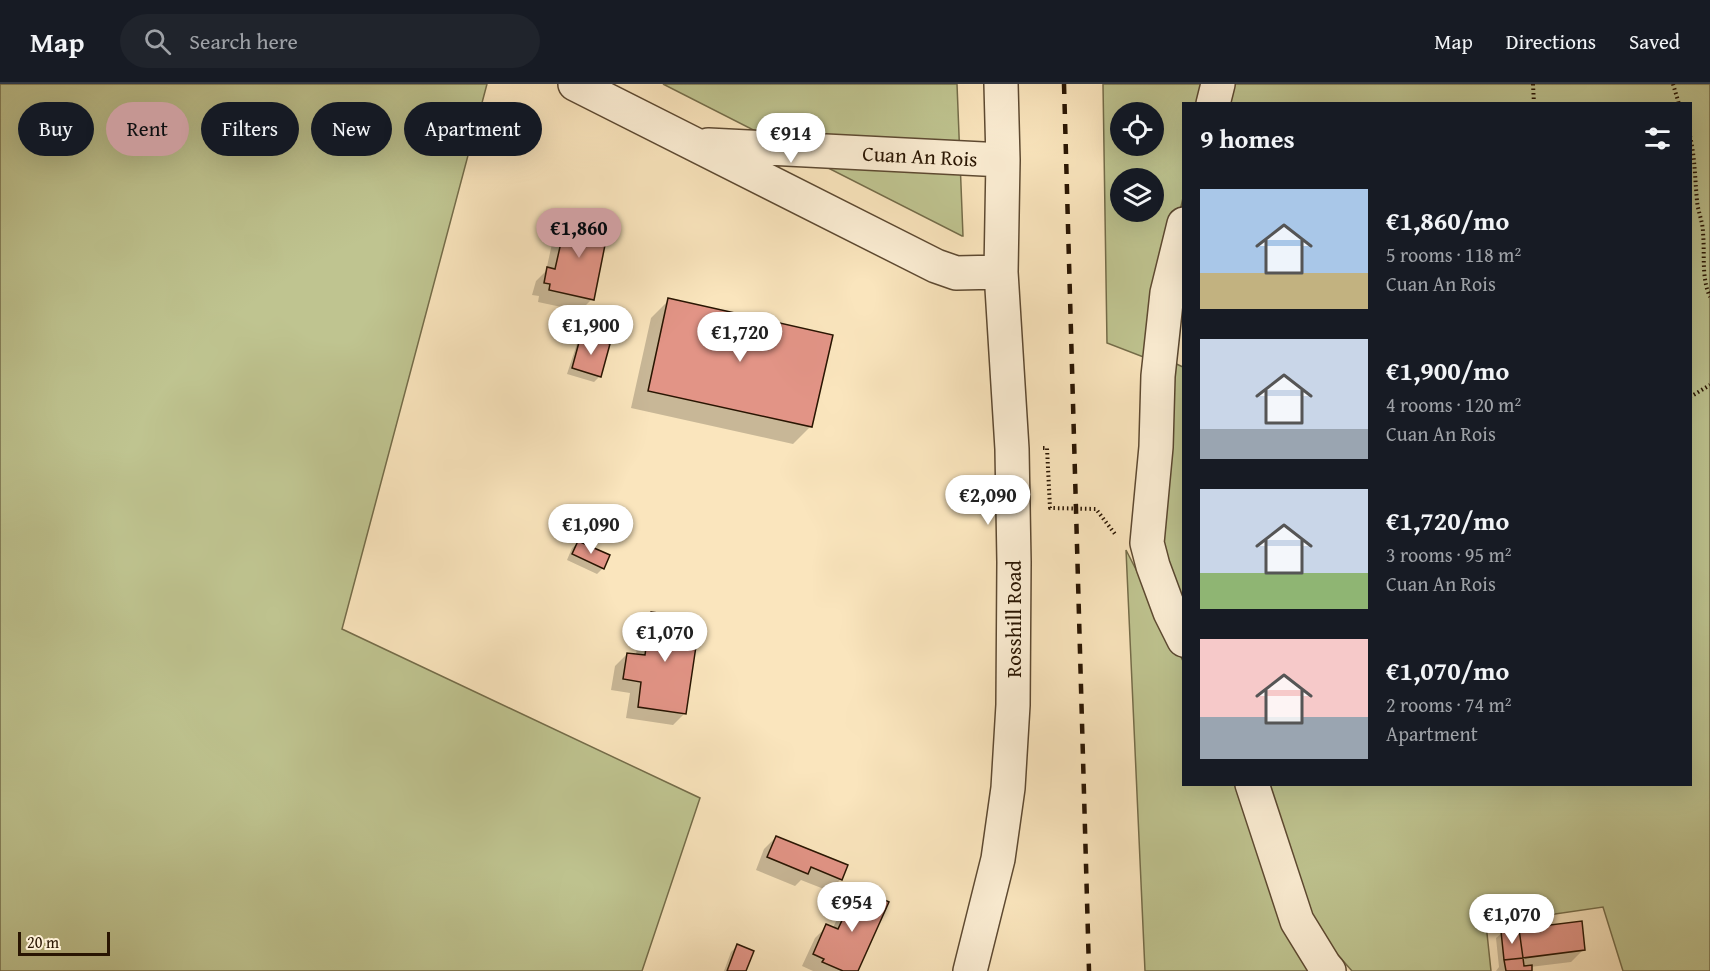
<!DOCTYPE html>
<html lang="en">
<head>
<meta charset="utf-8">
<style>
	body { margin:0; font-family:"Gentium Book Plus",serif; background:#20242c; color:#f1f3f6; height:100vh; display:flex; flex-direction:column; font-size:22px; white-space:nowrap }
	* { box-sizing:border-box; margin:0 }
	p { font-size:20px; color:#9ea1a6 }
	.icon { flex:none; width:33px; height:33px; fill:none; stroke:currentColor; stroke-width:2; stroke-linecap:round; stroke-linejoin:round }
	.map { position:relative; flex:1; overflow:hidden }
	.panel { position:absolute; left:1182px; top:18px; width:510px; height:684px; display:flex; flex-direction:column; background:#171b24; border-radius:0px; box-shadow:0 6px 24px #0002 }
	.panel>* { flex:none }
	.guide { position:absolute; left:18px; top:18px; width:570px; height:54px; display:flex; gap:12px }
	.tools { position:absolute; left:1110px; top:18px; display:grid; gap:12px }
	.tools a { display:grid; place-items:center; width:54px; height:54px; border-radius:50%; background:#171b24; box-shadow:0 6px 24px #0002; font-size:30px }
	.scale { position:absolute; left:18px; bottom:15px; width:92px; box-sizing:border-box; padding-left:6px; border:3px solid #291502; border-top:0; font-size:16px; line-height:21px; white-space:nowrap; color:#291502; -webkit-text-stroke:4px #fceed4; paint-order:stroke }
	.price { position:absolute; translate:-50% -51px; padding:0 14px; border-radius:21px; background:#fff; color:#222; font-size:20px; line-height:39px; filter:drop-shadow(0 2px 3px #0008) }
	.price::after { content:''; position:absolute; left:50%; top:36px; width:18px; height:14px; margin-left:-9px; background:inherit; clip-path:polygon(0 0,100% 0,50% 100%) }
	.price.selected { background:#c59692; color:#111 }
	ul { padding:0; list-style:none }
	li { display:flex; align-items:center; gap:18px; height:150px; padding:0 18px }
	li span { display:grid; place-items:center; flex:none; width:168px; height:120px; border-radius:0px; color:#555 }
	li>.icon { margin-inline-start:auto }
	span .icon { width:72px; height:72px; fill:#fffc; stroke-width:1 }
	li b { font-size:26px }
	h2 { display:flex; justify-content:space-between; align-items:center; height:72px; padding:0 18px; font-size:26px }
	.pill { padding:0 21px; border-radius:27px; background:#171b24; box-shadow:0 6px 24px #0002; font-size:21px; line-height:54px }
	.pill.selected { background:#c59692; color:#111 }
	header { display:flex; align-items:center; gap:36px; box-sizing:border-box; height:84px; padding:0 30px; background:#171b24; border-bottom:2px solid #363941 }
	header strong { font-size:28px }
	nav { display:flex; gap:33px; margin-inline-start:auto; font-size:21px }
	.search { width:420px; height:54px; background:#20242c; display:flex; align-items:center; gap:15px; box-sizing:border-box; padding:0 21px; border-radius:33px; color:#9ea1a6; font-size:22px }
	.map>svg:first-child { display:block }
	.green { fill:#bfc490; stroke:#746c49; stroke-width:1.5; fill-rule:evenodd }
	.shadow { fill:#0003 }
	.building { fill:#e29486; stroke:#291502; stroke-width:1.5 }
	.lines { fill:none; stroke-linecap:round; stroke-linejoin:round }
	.minor-casing { stroke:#5d4931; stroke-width:36 }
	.path { stroke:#291502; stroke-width:4; stroke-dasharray:1.5 3; stroke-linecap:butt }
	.minor { stroke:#fceed4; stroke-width:33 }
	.rail { stroke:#291502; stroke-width:4.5; stroke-dasharray:10 10; stroke-linecap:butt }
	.labels { text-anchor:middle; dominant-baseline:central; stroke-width:4.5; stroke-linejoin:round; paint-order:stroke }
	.street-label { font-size:21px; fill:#291502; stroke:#fceed4 }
</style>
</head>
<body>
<header>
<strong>Map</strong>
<div class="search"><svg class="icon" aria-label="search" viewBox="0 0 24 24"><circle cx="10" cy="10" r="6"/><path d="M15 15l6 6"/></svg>Search here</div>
<nav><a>Map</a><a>Directions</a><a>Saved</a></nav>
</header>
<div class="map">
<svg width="1710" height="887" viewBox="0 0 1710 887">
	<rect width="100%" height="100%" fill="#fae5bd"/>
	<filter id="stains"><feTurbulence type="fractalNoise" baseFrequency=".00333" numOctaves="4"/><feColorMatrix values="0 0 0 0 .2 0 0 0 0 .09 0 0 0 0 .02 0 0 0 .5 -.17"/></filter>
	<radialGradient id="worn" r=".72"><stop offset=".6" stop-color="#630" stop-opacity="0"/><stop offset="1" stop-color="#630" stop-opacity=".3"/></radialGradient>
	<path class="green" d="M 0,0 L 487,0 L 342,545 L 700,714 L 642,887 L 0,887 Z
		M 663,0 L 957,0 L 963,152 L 962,152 Z
		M 1103,0 L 1211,0 L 1206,19 L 1184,20 L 1183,114 L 1146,274 L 1107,259 ZM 1120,28 L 1154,28 L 1154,62 L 1120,62 ZM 1120,94 L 1154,94 L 1154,128 L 1120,128 Z
		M 1230,0 L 1710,0 L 1710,887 L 1623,887 L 1603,823 L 1486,840 L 1491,887 L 1352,887 L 1323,854 L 1291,786 L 1263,701 L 1690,700 L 1690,20 L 1226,20 Z
		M 1170,277 L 1183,283 L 1183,544 L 1155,437 Z
		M 1126,466 L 1183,577 L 1184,700 L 1245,701 L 1320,887 L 1145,887 Z"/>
	<path class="shadow" d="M 567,133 L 592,215 L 580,227 L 538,218 L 539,212 L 532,211 L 536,197 L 546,187 L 555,146 Z
		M 669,216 L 811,342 L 793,360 L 631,324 L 651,234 Z
		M 591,226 L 610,232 L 603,259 L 600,292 L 594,298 L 567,290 L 586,232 Z
		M 578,459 L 603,484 L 597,490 L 567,476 L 572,464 Z
		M 652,529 L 685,629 L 673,641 L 626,634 L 630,609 L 611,606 L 615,582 L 627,570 L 636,571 L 640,542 Z
		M 776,753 L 841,795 L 829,807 L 801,796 L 795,802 L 756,786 L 764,765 Z
		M 857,805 L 856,887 L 813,887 L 802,882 L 815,854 L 827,842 L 833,844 L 845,817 Z
		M 1502,849 L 1583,866 L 1571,878 L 1530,883 L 1531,887 L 1496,887 L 1499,883 L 1496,854 Z
		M 737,862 L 744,887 L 724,887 L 731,868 Z"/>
	<path class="building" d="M 567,132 L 609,141 L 594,216 L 549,206 L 550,200 L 544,199 L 547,183 L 555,185 Z
		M 668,214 L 833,251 L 812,343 L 648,307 Z
		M 591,224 L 612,231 L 604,258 L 583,252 Z
		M 581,251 L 610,260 L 601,293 L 572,284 Z
		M 578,457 L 610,471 L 604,485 L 572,470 Z
		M 651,528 L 700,535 L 686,630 L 638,623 L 641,598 L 623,595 L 627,569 L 645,571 Z
		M 776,752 L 848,781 L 842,796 L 811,783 L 808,790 L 767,773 Z
		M 857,804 L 889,818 L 858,887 L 843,887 L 822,878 L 824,875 L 813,870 L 826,840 L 838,845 Z
		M 1582,837 L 1585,866 L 1523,874 L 1519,845 Z
		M 1519,845 L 1523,874 L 1504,876 L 1501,847 Z
		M 737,860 L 754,867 L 746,887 L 727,887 Z
		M 1523,874 L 1524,882 L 1532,881 L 1532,887 L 1506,887 L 1504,876 Z"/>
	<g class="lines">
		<defs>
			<path id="minor" d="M 575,0 L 936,182 L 956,189 L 1001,188
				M 1213,20 L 1218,0
				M 708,61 L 1003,76
				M 1184,140 L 1167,209 L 1158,292 L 1156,363 L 1147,459 L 1153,482 L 1170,528 L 1184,556
				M 1252,700 L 1297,837 L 1324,881 L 1329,887
				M 970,887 L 998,775 L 1008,704 L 1013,621 L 1014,478 L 1012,365 L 1001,188 L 1003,76 L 1001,0"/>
		</defs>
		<use href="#minor" class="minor-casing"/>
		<path class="path" d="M 1533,0 L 1534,20
			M 1673,0 L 1679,20
			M 1690,52 C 1695,74 1695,95 1697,117 C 1698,128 1703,138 1703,149 C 1705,170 1701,193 1710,213
			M 1690,313 L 1710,301
			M 1043,364 L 1047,364 L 1050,424 L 1096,425 L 1115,450"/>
		<use href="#minor" class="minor"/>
		<path class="rail" d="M 1064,0 L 1089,887"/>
	</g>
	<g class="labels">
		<g class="street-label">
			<text transform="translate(920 72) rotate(3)">Cuan An Rois</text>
			<text transform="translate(1013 535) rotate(-90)">Rosshill Road</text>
		</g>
	</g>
	<rect width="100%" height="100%" filter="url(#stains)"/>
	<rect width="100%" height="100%" fill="url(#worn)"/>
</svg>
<div class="tools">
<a><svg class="icon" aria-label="locate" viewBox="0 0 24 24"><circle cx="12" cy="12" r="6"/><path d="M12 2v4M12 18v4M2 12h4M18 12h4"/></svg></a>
<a><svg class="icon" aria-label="layers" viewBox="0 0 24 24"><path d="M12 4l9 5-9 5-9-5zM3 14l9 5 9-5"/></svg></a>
</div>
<div class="scale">20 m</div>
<b class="price" style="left:791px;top:80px">€914</b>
<b class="price selected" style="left:579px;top:175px">€1,860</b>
<b class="price" style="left:591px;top:272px">€1,900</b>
<b class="price" style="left:740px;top:279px">€1,720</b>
<b class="price" style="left:988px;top:442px">€2,090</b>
<b class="price" style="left:591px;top:471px">€1,090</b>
<b class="price" style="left:665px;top:579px">€1,070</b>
<b class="price" style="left:852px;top:849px">€954</b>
<b class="price" style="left:1512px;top:861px">€1,070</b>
<div class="guide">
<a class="pill">Buy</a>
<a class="pill selected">Rent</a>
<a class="pill">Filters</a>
<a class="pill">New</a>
<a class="pill">Apartment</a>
</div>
<section class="panel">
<h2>9 homes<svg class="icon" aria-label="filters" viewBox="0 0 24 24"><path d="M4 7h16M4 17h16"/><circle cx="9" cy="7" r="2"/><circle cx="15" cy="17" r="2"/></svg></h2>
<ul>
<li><span style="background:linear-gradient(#a9c7e8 70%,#c2b280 0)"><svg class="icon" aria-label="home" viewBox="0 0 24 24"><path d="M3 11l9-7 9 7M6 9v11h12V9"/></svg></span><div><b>€1,860/mo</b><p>5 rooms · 118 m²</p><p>Cuan An Rois</p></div></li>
<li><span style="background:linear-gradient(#c9d6e8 75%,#9aa5b1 0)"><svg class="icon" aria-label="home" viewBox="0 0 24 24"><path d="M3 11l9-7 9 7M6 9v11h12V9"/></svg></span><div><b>€1,900/mo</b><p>4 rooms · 120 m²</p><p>Cuan An Rois</p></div></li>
<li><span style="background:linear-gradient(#c9d6e8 70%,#8fb573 0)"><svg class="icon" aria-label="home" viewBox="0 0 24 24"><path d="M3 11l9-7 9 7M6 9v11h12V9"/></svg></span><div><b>€1,720/mo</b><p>3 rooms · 95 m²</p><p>Cuan An Rois</p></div></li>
<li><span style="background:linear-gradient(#f6c9c9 65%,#9aa5b1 0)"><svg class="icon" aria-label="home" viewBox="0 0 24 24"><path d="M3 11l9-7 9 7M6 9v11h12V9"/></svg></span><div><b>€1,070/mo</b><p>2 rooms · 74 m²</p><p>Apartment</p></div></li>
</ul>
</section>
</div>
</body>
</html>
